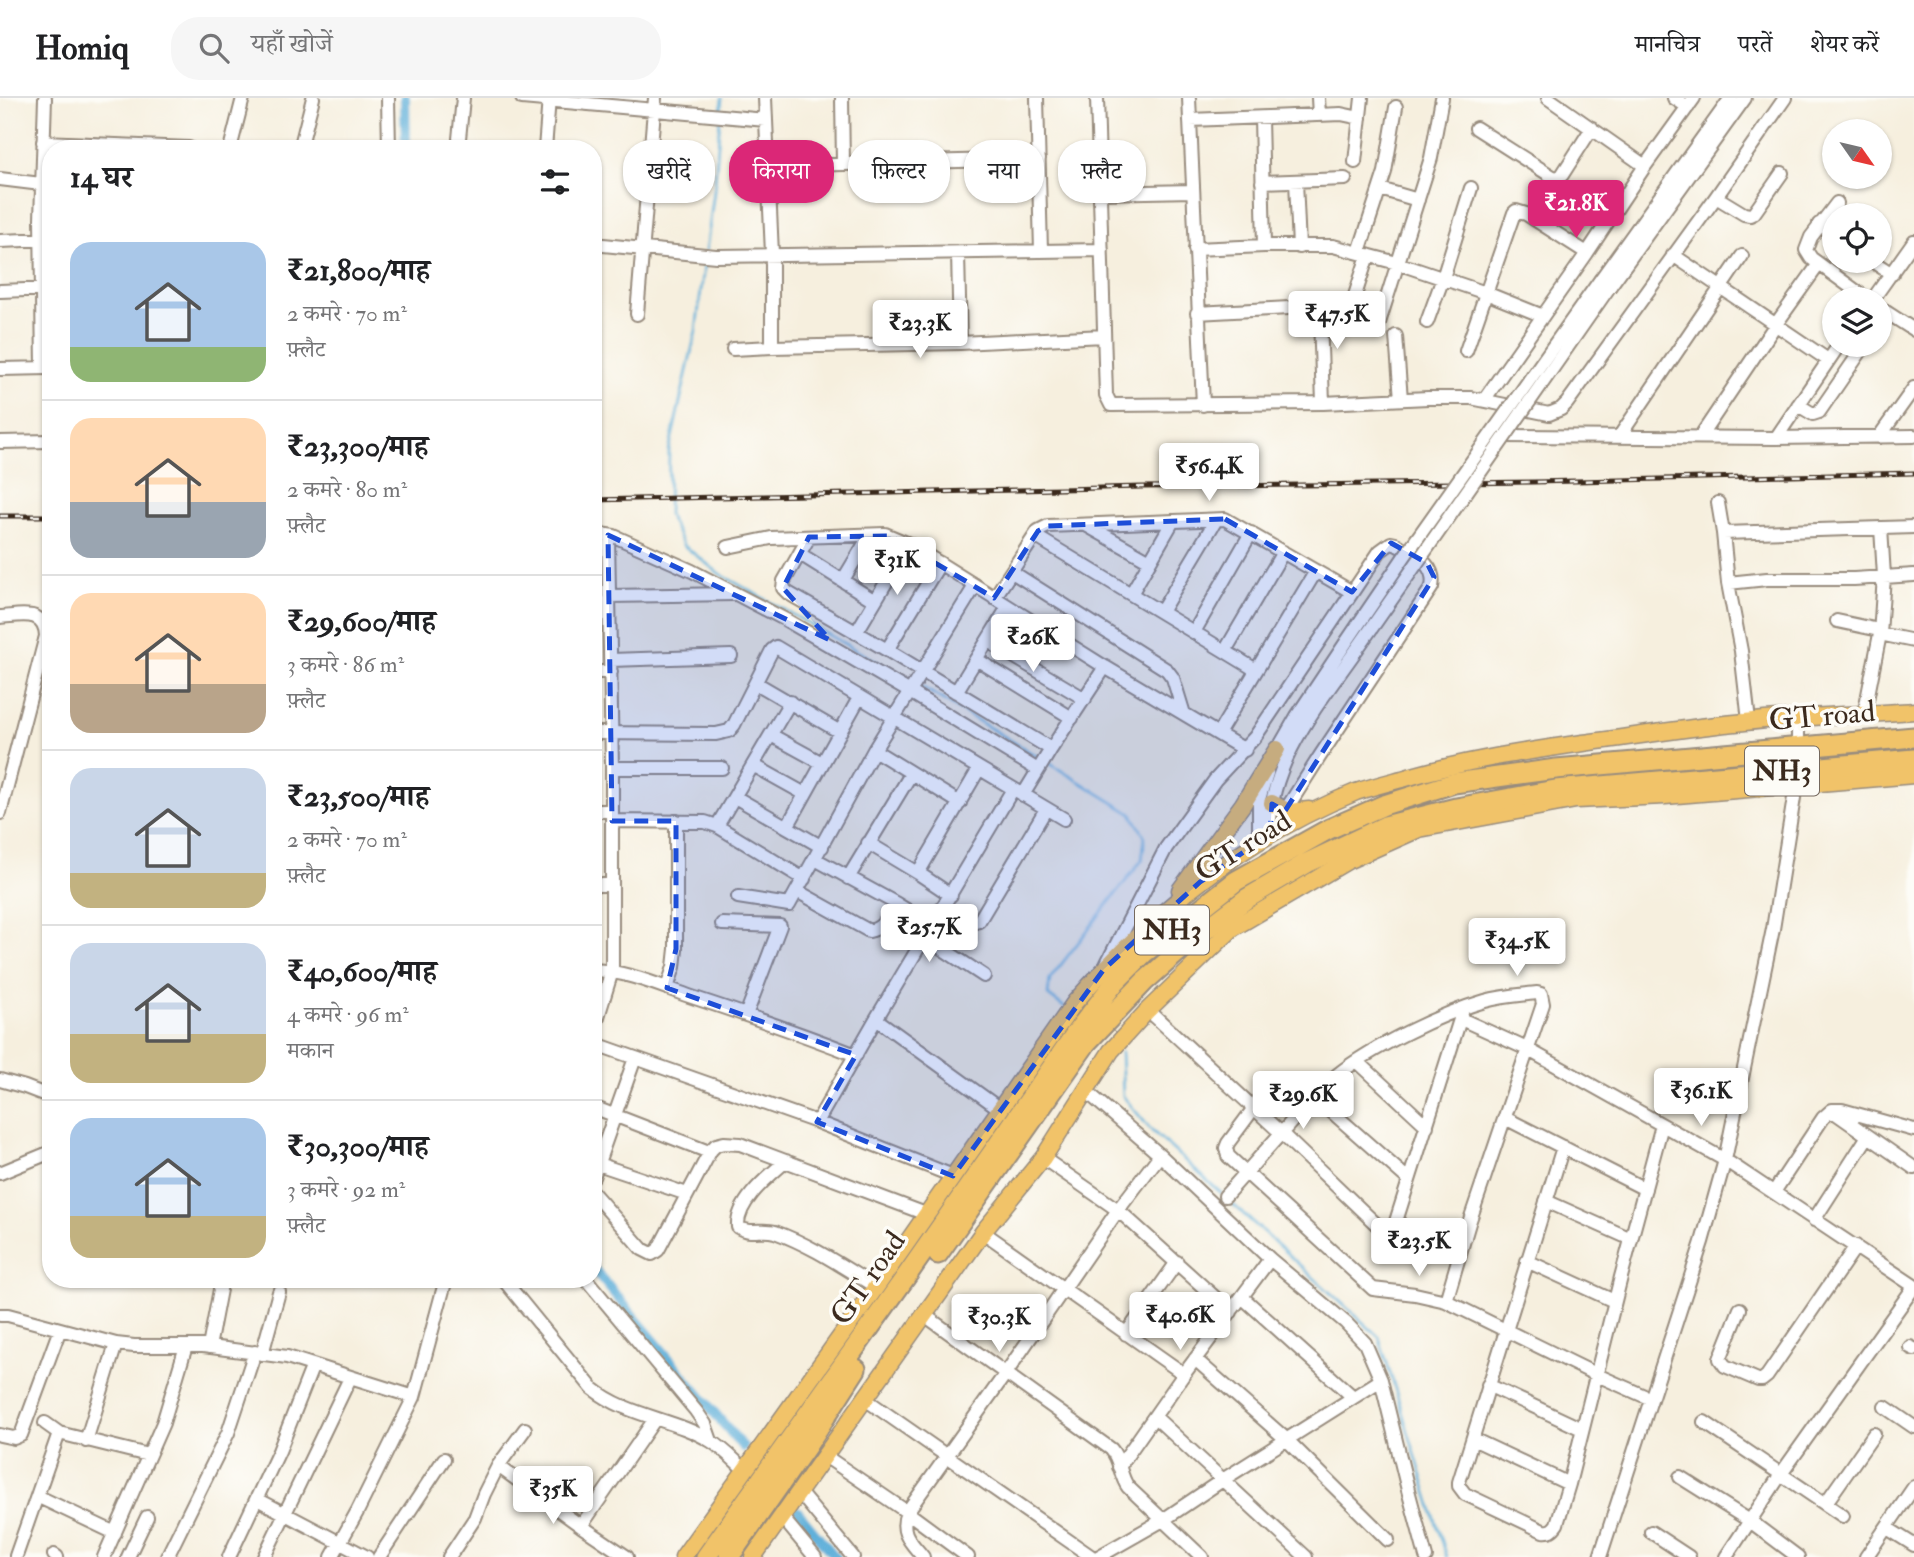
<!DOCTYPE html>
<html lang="hi">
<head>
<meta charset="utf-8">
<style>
	body { margin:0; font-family:"IM FELL Double Pica","Noto Serif Devanagari",serif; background:#f6f6f6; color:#202124; height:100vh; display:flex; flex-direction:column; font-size:26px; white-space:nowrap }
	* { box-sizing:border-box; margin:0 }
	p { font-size:23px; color:#757577 }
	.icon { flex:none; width:38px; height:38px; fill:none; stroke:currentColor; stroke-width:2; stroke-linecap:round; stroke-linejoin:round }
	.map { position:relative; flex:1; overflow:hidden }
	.side { position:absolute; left:42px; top:42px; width:560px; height:1148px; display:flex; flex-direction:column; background:#fff; border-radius:28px; box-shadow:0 2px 5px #0004 }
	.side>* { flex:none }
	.guide { position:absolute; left:623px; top:42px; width:665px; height:63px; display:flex; gap:14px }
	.needle { width:46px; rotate:124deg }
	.fabs { position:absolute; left:1822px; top:21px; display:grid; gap:14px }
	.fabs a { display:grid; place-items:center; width:70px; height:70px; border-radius:50%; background:#fff; box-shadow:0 2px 5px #0004; font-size:35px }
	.price { position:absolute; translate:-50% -60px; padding:0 16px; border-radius:7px; background:#fff; color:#222; font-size:23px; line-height:46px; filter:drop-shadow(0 2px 4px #0008) }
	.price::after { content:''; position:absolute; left:50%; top:42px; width:21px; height:16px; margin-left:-10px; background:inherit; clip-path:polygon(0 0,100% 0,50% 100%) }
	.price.current { background:#db2777; color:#fff }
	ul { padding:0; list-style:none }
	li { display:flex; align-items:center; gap:21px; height:175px; padding:0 28px }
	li+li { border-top:2px solid #e0e0e0 }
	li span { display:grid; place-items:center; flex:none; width:196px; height:140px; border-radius:21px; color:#555 }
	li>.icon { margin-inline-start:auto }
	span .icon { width:84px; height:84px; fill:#fffc; stroke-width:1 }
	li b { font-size:30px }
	h2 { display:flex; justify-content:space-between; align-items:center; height:84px; padding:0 28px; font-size:30px }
	.tag { padding:0 24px; border-radius:28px; background:#fff; box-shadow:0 2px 5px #0004; font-size:24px; line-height:63px }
	.tag.current { background:#db2777; color:#fff }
	header { display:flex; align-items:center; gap:42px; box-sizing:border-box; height:98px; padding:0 35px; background:#fff; border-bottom:2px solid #e0e0e0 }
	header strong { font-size:33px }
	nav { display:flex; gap:38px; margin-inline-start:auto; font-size:24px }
	.search { width:490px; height:63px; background:#f6f6f6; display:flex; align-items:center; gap:18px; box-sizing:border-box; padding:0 24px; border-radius:28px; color:#757577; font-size:26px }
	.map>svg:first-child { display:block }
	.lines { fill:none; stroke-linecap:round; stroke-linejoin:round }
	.stream { stroke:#60b0da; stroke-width:2.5 }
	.canal { stroke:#60b0da; stroke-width:10 }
	.minor-casing { stroke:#988c7e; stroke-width:16 }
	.major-casing { stroke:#988c7e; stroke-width:19 }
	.highway-casing { stroke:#988c7e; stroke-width:23 }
	.minor { stroke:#fff; stroke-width:12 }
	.major { stroke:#f1c369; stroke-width:16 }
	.highway { stroke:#f1c369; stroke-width:19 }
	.rail-casing { stroke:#3b2a1e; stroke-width:5 }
	.rail { stroke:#fdfcf7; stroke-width:2.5; stroke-dasharray:8; stroke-linecap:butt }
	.minor-bridge-casing { stroke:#988c7e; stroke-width:16; stroke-linecap:butt }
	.minor-bridge { stroke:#fff; stroke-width:12 }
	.marked { fill:#1d4ed8; fill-opacity:0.2; stroke:#1d4ed8; stroke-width:5; stroke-dasharray:14 9; stroke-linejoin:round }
	.labels { text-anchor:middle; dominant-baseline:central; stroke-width:7; stroke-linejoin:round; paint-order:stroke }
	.shield { fill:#fdfcf7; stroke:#75695f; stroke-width:2 }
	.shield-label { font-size:28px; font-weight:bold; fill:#3b2a1e }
	.street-label { font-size:30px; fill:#3b2a1e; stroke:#fdfcf7 }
</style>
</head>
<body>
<header>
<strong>Homiq</strong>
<div class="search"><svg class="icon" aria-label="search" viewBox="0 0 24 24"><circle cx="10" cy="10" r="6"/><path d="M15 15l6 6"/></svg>यहाँ खोजें</div>
<nav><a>मानचित्र</a><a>परतें</a><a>शेयर करें</a></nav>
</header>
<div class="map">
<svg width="1914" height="1459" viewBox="0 0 1914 1459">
	<rect width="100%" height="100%" fill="#fdfcf7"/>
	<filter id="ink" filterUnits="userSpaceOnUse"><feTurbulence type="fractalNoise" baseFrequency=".0143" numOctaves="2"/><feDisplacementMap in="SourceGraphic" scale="14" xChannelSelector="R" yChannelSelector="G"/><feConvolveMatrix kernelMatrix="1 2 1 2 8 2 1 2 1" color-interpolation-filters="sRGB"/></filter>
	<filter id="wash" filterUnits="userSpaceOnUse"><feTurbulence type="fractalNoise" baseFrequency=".00686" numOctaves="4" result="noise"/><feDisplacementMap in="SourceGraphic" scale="28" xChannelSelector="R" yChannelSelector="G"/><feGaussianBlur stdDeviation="1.57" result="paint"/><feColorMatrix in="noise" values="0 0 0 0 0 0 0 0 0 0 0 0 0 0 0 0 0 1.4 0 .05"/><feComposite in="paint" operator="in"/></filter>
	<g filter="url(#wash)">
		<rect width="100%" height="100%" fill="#f6efde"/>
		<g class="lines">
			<path class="stream" d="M 721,14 L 722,0
				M 706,153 L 715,85 L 720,21
				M 705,160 L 696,233 L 669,353 L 668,417 L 683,447 L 720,476 L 911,583
				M 920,588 L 1040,660
				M 1049,665 L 1132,716 L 1145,739 L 1142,762 L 1050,881 L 1048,897 L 1064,909
				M 1121,954 L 1123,998 L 1152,1033 L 1221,1095
				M 1228,1102 L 1379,1239 L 1447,1459"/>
			<path class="canal" d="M 405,0 L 406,51
				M 593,1170 L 743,1349
				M 797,1413 L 835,1459"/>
		</g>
	</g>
	<g filter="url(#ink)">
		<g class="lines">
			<defs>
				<path id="minor" d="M 388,0 L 389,51
					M 522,0 L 766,22
					M 765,0 L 772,156 L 772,249
					M 842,0 L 843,66
					M 1037,0 L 1041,153
					M 1097,0 L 1106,297 L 1111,307 L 1323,305 L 1428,300 L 1471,300 L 1549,316 L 1561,311 L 1567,305 L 1716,99 L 1785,0
					M 1189,0 L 1203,307
					M 1318,0 L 1319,17
					M 1548,0 L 1645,68
					M 1674,0 L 1688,9
					M 1261,20 L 1264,148
					M 1190,22 L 1341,16 L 1360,20
					M 1476,30 L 1553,79 L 1558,80 L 1562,77 L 1592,30
					M 43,44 L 189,50
					M 301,49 L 333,51
					M 230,51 L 243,0
					M 300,51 L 313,0
					M 458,51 L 463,0
					M 545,51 L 549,0
					M 1355,64 L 1362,0
					M 767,68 L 1039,61
					M 0,81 L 41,86
					M 1296,83 L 1299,149
					M 1262,84 L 1345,81
					M 1380,91 L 1418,102
					M 1101,95 L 1192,93
					M 1716,99 L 1744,116 L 1750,117 L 1754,115 L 1782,75
					M 1837,105 L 1811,139 L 1806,152 L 1811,160 L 1867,201
					M 1819,126 L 1834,136
					M 0,143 L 51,141
					M 593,146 L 716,158 L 1102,152
					M 1195,151 L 1264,148 L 1333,148 L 1397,165 L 1486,195 L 1543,218
					M 1359,154 L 1385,74 L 1396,9
					M 958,155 L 960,245
					M 1673,157 L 1828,262
					M 1872,163 L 1892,176
					M 1601,181 L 1731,0
					M 1610,188 L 1745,0
					M 0,193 L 51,191
					M 1873,201 L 1914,143
					M 1880,210 L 1914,232
					M 1350,213 L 1368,157
					M 1197,215 L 1307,209 L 1314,210 L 1320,220 L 1323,305
					M 637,216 L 655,0
					M 1427,224 L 1443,180 L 1471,90
					M 1378,228 L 1431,60 L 1442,0
					M 1396,238 L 1401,301
					M 733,251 L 772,249 L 960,245 L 1104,238
					M 1466,253 L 1514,115 L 1516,113 L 1526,116 L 1587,155
					M 43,270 L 41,121 L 45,0
					M 0,271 L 49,270
					M 1484,302 L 1587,155 L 1645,68 L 1694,0
					M 1798,307 L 1813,316 L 1819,314 L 1865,247
					M 1504,338 L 1776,340 L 1914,338
					M 1619,339 L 1742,158
					M 1700,339 L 1776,226 L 1819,166
					M 1879,339 L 1914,290
					M 1776,340 L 1839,247
					M 0,344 L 51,343
					M 1718,405 L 1723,435 L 1728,485 L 1741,553 L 1749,623
					M 1086,427 L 1150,463
					M 593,435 L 614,438 L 692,473 L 786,522 L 910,594 L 1038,672
					M 1723,435 L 1914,429
					M 1035,438 L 1256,572
					M 809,439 L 784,483 L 783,490 L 788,495 L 887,552 L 1051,651 L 1105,569
					M 728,449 L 771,440 L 885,436 L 909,446 L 1105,569 L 1245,652
					M 800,456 L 875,503
					M 1012,474 L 1167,572 L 1173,580 L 1184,616
					M 843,482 L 870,437
					M 1728,485 L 1767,481 L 1854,481 L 1914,477
					M 1131,496 L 1173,423
					M 609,498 L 734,496
					M 994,500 L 1038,433 L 1048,428 L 1225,421 L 1352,494
					M 1161,514 L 1216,422
					M 0,519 C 20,518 45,510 46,538 L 0,715
					M 1837,523 L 1879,532
					M 1194,534 L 1251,435
					M 856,535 L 909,446
					M 1880,536 L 1914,543
					M 988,543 L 1085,601
					M 887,552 L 940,465
					M 1225,553 L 1283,454
					M 976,561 L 1072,620
					M 611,562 L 731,558
					M 593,574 L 611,574
					M 756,585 L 840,634
					M 956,594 L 1008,509
					M 1864,617 L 1880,536 L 1884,478 L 1881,430
					M 593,635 L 716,636 L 729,633 L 734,627 L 772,552 L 776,549 L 1064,721
					M 1218,636 L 1316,473
					M 771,637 L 822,665
					M 1798,639 L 1798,621
					M 874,652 L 960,705
					M 1274,658 L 1297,618 L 1347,543
					M 753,667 L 805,696
					M 612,670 L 722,670
					M 1023,697 L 1051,651
					M 735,699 L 822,749
					M 593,713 L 612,713
					M 612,723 L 705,724 L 717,728 L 804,781
					M 717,728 L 790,604
					M 787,729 L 859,600
					M 1270,736 C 1266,668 1320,604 1357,551
					M 1259,743 L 1259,701 L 1267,675
					M 868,745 L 918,775 L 951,797
					M 815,761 L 897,806 L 933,828
					M 918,775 L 979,671
					M 848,780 L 911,676
					M 593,787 L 612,787
					M 797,793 L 869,833 C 883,831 889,817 897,806
					M 738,799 L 789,807 L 874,652 L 975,488
					M 936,823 L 972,825 L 979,823 L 1046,711
					M 722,826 L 780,828 L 746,917
					M 926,840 L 984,878
					M 1107,865 L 1166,750 L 1215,682 L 1255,639 L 1380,453 L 1391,445 L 1396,446 C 1413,457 1437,465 1432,489 L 1320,658 L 1285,713
					M 593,872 C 627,873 660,888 692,899 C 747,917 802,936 856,957
					M 667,890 L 674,869 L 676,851 L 676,723
					M 1148,912 L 1281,1035 L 1377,1127 L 1392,1136 L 1401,1138 L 1465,1140
					M 876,921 L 1000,1011
					M 1461,921 L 1527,951 L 1725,1062 L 1914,1188
					M 593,935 L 612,873 L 612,670 L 608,437
					M 593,945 L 817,1024 L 953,1078
					M 1357,963 L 1427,1028
					M 0,982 L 25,989 L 51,999
					M 1086,993 L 1160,1057 L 1270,1161 L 1346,1225 L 1365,1245 L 1381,1282 L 1408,1392 L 1426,1459
					M 1315,999 L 1409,1082
					M 593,1009 L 709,1054
					M 1254,1010 L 1228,1045 L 1226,1050 L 1228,1058 L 1373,1191 L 1415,1196 L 1446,1203 L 1597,1277 L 1651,1301
					M 1834,1014 L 1914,1070
					M 1505,1020 L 1645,1091
					M 817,1024 L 876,921 L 1013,691
					M 1563,1049 L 1459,1384 L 1459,1388 L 1465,1396 L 1543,1433 C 1550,1434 1553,1432 1557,1426 L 1569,1386 L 1621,1179 L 1662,1027
					M 1043,1060 L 1118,1112 L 1231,1214
					M 786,1063 C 769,1078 736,1104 738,1129 C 750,1137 762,1130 775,1134 C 811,1147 843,1169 876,1189
					M 598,1066 L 687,1096
					M 0,1075 L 51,1054
					M 593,1079 L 635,960
					M 1774,1094 L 1823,1020 L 1832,1012 L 1842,1012 L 1914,1032
					M 593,1095 L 642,1151 L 652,1156 L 658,1152 L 711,1052 L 716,1047 L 724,1045 L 740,1046 L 926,1116
					M 1225,1098 C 1245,1076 1265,1053 1285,1031 C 1302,1012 1318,993 1337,977 C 1374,948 1440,916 1485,903 C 1502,898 1520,897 1537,895 L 1541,896 L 1543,906 L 1469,1125 L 1446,1203
					M 1546,1103 L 1631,1141
					M 1814,1122 L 1868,1038
					M 983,1134 L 1184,1276
					M 1392,1136 L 1462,915
					M 1527,1163 L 1614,1203
					M 503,1181 L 592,1290 C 628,1319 673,1320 711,1343 C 724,1351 734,1362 745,1372
					M 586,1181 L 696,1313 L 705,1326 L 711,1343
					M 1242,1199 L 1353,1299
					M 1740,1211 L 1720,1261 L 1725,1268 L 1758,1282 L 1762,1282 L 1767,1278 L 1856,1148
					M 923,1216 L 1111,1351 C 1121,1362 1119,1377 1128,1389 L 1202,1459
					M 0,1217 L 8,1217 L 116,1246 L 134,1248 L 203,1248 L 287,1259 L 414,1299
					M 1126,1236 L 1177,1164
					M 209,1249 L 222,1181
					M 1910,1249 L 1914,1251
					M 262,1256 L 279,1194
					M 1195,1261 L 1287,1342 L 1388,1442
					M 1488,1287 L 1582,1331
					M 865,1301 L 1092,1459
					M 1885,1309 L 1914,1329
					M 1155,1319 L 1306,1459
					M 1704,1324 L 1843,1418
					M 45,1325 L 59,1335 L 148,1357
					M 0,1337 L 14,1340 L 21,1337 L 60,1231
					M 1473,1341 L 1569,1386
					M 86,1343 L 116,1246
					M 825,1358 L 907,1414 L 968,1459
					M 498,1368 L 581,1428 L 627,1459
					M 1119,1369 L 1184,1276 L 1270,1161
					M 1680,1379 L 1750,1423 L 1798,1459
					M 798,1393 L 853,1459
					M 37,1398 L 115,1435
					M 257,1401 L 367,1459
					M 1825,1406 L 1874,1336
					M 781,1418 L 815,1459
					M 581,1428 L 655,1321
					M 1887,1430 L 1914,1447
					M 1651,1434 L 1689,1459
					M 54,1457 L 57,1459
					M 16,1458 L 59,1335
					M 104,1459 L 163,1325 L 186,1248
					M 128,1459 L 147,1419
					M 167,1459 L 228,1335 L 255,1254
					M 229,1459 L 279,1353 L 313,1267
					M 264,1459 L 350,1280
					M 332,1459 L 357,1414 L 414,1299 L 446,1181
					M 379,1459 L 444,1361
					M 449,1459 L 475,1420 L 484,1396 L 498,1368 L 525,1331
					M 923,1459 C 910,1443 899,1435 907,1414 L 1006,1275 L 1118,1112 L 1160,1057
					M 1098,1459 L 1163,1422 L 1224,1381 L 1381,1282
					M 1600,1459 L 1702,1144 L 1725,1062 L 1773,831 L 1797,681
					M 1726,1459 L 1781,1376 L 1914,1189
					M 1866,1459 L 1914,1389"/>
				<path id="major" d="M 1272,705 L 1289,714 L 1309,712
					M 1180,792 L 1243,706 L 1277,651
					M 683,1459 L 876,1189 L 1075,904 C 1155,812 1243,740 1356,694 C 1371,689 1387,685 1402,681 C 1461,663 1522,654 1583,645 C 1637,638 1691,629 1745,624 C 1801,618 1858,617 1914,613
					M 753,1459 L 983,1134 L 1043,1060 L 1111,953 L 1148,912 L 1233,830 L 1347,763 L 1419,731 L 1576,702 L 1665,698 L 1914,677"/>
				<path id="highway" d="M 938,1156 L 1087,944 L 1144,884 L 1187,846 L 1246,801 L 1307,765 L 1385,728 L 1456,710 L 1555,692 L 1914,661
					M 706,1459 L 905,1180 L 1078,932 L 1116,883 L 1144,855 L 1236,783 L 1329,731 L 1384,707 L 1454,685 L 1556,671 L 1914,639
					M 729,1459 L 808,1346 L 856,1271"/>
			</defs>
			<use href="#minor" class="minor-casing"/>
			<use href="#major" class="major-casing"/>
			<use href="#highway" class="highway-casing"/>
			<use href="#minor" class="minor"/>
			<use href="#major" class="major"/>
			<use href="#highway" class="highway"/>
			<defs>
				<path id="rail" d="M 593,402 L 1143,389 L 1534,384 L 1914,375
					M 0,418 L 51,418"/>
			</defs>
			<use href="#rail" class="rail-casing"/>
			<use href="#rail" class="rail"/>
			<defs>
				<path id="minor-bridge" d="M 1347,543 L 1404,459 L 1601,181
					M 1357,551 L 1610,188"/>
			</defs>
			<use href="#minor-bridge" class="minor-bridge-casing"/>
			<use href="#minor-bridge" class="minor-bridge"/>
		</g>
	</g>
	<path class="marked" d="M 1225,421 L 1352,494 L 1391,445 L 1427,465 L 1434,479 L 1285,713 L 1272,706 L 1270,736 L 1200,784 L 1104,871 L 953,1078 L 817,1024 L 856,957 L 667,890 L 676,851 L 676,723 L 612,723 L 608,437 L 830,542 L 783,490 L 809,439 L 890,438 L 994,500 L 1038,433 L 1048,428 Z"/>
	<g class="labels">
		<g class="shield">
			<rect x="1745" y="648.5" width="74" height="49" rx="5"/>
			<rect x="1135" y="807.5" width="74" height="49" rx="5"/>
		</g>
		<g class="shield-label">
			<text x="1782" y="673">NH3</text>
			<text x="1172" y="832">NH3</text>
		</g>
		<g class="street-label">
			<text transform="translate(1822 618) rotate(-5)">GT road</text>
			<text transform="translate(1243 748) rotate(-32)">GT road</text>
			<text transform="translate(868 1180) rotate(-55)">GT road</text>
		</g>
	</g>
</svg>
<div class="fabs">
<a><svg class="needle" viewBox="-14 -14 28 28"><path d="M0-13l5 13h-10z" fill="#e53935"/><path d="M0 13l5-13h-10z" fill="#757577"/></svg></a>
<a><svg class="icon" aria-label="locate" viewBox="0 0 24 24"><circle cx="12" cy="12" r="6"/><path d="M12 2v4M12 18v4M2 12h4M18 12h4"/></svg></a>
<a><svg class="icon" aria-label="layers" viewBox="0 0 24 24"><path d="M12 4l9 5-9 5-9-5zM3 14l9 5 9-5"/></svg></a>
</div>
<b class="price current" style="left:1576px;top:142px">₹21.8K</b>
<b class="price" style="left:1337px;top:253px">₹47.5K</b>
<b class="price" style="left:920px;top:262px">₹23.3K</b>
<b class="price" style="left:1209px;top:405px">₹56.4K</b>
<b class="price" style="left:897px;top:499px">₹31K</b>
<b class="price" style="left:1033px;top:576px">₹26K</b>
<b class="price" style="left:929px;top:866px">₹25.7K</b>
<b class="price" style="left:1517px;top:880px">₹34.5K</b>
<b class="price" style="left:1701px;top:1030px">₹36.1K</b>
<b class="price" style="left:1303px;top:1033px">₹29.6K</b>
<b class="price" style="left:1419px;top:1180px">₹23.5K</b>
<b class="price" style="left:1180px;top:1254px">₹40.6K</b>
<b class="price" style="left:999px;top:1256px">₹30.3K</b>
<b class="price" style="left:553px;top:1428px">₹35K</b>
<div class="guide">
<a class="tag">खरीदें</a>
<a class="tag current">किराया</a>
<a class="tag">फ़िल्टर</a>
<a class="tag">नया</a>
<a class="tag">फ़्लैट</a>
</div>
<section class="side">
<h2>14 घर<svg class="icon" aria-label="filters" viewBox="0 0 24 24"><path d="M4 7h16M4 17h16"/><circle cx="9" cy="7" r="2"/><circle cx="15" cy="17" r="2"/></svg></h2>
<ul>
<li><span style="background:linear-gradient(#a9c7e8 75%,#8fb573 0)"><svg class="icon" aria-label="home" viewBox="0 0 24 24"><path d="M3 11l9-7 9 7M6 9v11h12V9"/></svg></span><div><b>₹21,800/माह</b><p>2 कमरे · 70 m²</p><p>फ़्लैट</p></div></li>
<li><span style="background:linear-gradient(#ffd9b3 60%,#9aa5b1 0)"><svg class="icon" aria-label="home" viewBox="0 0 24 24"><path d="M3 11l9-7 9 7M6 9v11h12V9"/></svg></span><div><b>₹23,300/माह</b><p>2 कमरे · 80 m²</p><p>फ़्लैट</p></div></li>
<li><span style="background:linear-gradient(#ffd9b3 65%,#b9a48a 0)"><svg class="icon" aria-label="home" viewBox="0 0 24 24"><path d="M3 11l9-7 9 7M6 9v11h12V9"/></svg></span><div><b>₹29,600/माह</b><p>3 कमरे · 86 m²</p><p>फ़्लैट</p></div></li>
<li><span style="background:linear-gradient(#c9d6e8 75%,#c2b280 0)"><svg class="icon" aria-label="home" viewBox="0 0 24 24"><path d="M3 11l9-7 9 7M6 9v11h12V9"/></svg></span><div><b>₹23,500/माह</b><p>2 कमरे · 70 m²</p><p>फ़्लैट</p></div></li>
<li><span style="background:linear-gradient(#c9d6e8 65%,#c2b280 0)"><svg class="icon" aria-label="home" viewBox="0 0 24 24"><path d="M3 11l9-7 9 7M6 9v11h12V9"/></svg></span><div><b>₹40,600/माह</b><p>4 कमरे · 96 m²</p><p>मकान</p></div></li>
<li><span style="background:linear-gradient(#a9c7e8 70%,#c2b280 0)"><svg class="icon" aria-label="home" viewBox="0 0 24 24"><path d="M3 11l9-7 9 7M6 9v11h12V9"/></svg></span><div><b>₹30,300/माह</b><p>3 कमरे · 92 m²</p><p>फ़्लैट</p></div></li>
</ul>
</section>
</div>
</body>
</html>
